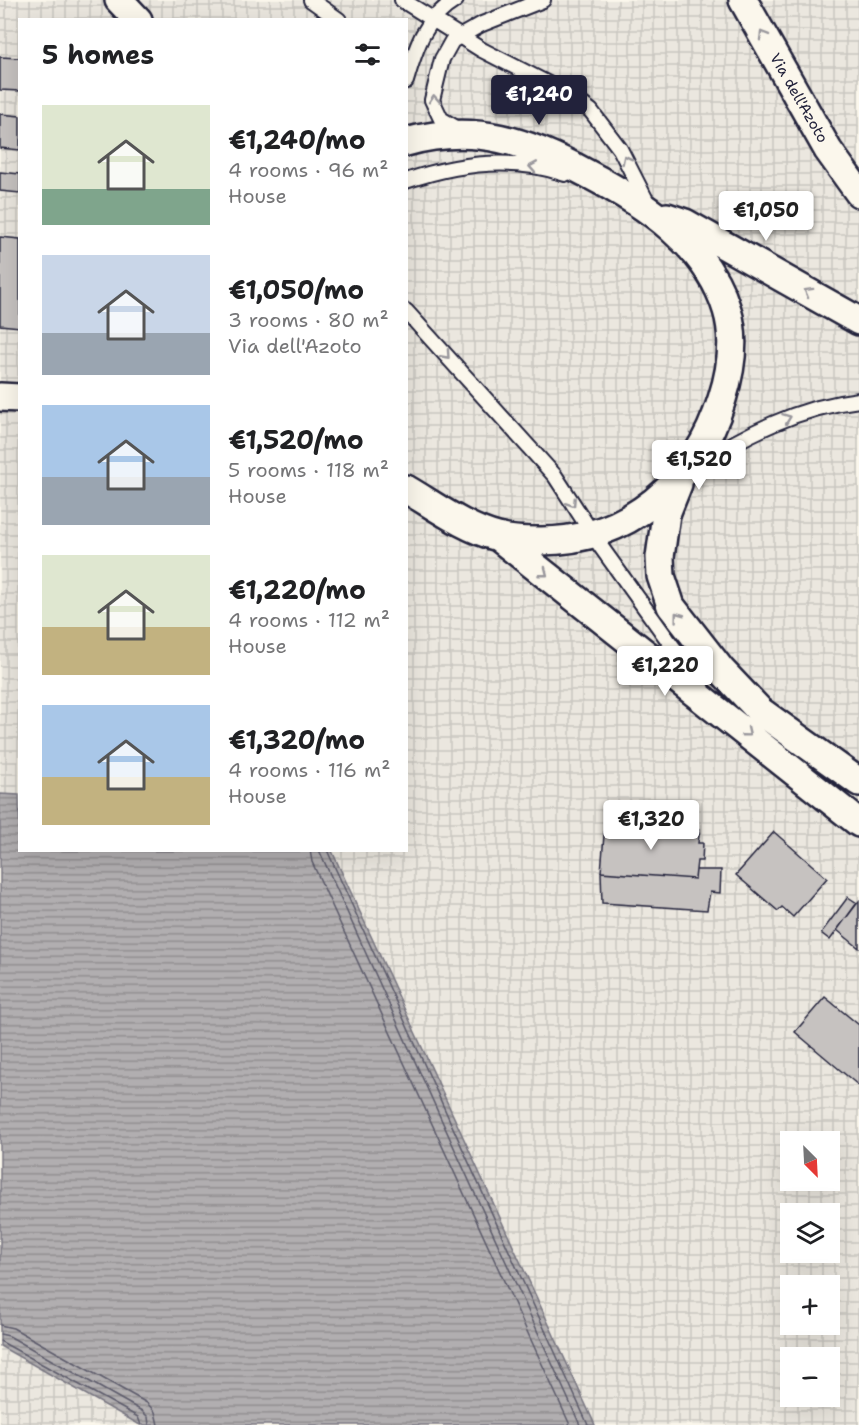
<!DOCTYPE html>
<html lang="en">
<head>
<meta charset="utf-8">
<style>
	body { margin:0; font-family:"Shantell Sans",sans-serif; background:#f6f6f6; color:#202124; height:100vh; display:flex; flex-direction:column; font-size:22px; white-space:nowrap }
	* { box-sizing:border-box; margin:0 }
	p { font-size:20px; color:#757577 }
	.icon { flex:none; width:33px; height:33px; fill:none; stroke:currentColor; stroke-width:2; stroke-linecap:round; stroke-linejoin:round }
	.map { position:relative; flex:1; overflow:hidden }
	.details { position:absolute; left:18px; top:18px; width:390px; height:834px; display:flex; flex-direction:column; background:#fff; border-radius:0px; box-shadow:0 6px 24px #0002 }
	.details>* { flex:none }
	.needle { width:39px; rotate:156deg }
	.controls { position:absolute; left:780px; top:1131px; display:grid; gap:12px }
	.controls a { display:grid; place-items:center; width:60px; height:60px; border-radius:0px; background:#fff; box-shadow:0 6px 24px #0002; font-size:30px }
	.price { position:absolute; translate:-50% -51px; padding:0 14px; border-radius:6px; background:#fff; color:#222; font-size:20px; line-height:39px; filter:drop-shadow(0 2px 3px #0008) }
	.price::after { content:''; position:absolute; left:50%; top:36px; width:18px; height:14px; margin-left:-9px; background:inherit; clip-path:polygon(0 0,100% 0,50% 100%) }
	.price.current { background:#22223b; color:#fff }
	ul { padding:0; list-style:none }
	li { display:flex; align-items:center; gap:18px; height:150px; padding:0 24px }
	li span { display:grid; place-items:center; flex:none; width:168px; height:120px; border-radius:0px; color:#555 }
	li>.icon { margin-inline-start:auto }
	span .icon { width:72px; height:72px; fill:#fffc; stroke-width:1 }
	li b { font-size:26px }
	h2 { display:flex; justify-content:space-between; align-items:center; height:72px; padding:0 24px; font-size:26px }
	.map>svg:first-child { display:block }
	.industrial { fill:url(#industrial-grid); fill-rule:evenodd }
	.water { fill:url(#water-rules); stroke:#787681; stroke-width:1.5 }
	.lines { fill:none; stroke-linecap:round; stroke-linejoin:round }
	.shore { stroke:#5b5a6a; stroke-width:1.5 }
	.building { fill:#c6c2c0; stroke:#22223b; stroke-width:1.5 }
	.lane-casing { stroke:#22223b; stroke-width:18 }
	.street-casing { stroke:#22223b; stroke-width:32 }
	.lane { stroke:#fbf7ec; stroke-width:14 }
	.street { stroke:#fbf7ec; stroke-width:27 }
	.oneway { stroke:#99979c }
	.labels { text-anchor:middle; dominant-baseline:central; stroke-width:5; stroke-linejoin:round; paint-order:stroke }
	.street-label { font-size:15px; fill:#22223b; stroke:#fbf7ec }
</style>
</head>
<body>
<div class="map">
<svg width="859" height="1425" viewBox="0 0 859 1425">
	<defs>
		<pattern id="industrial-grid" width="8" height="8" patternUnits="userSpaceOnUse" patternTransform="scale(1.5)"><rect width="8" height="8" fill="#ebe7df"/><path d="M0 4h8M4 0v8" fill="none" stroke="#c9c6c0"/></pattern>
		<pattern id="water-rules" width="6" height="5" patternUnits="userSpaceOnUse" patternTransform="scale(1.5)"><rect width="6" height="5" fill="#b1aeb0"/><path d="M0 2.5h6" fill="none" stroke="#908d90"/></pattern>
	</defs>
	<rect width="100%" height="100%" fill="#fbf7ec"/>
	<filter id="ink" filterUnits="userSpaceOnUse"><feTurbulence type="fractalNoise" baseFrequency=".0167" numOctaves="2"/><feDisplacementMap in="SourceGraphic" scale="12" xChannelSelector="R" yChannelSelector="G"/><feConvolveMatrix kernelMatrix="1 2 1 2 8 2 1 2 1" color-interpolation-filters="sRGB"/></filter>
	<g filter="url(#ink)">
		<path class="industrial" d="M 0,0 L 859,0 L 859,1425 L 595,1425 L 332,851 L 406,850 L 406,20 L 20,20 L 19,795 L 0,794 ZM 790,1142 L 830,1142 L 830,1180 L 790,1180 ZM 790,1214 L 830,1214 L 830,1252 L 790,1252 ZM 790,1286 L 830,1286 L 830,1324 L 790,1324 ZM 790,1358 L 830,1358 L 830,1396 L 790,1396 Z
			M 0,1346 L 140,1425 L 0,1425 Z"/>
		<path class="water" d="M 0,794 L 19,795 L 20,850 L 332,851 L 595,1425 L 140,1425 L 0,1346 Z"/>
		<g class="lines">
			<path class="shore" d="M 310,850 L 312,862 L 570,1425
				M 319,850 L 580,1425
				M 327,850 L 588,1425
				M 0,1325 L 13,1328 L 147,1403 L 155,1412 L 158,1425
				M 0,1334 L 9,1336 L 142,1411 L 148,1417 L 149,1425
				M 0,1341 L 138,1417 L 141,1425"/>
		</g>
		<path class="building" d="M 0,57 L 20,58 L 20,91 L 0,90 Z
			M 0,114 L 20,116 L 20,150 L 0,148 Z
			M 0,172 L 20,174 L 20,193 L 0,191 Z
			M 0,237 L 20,239 L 20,327 L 0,325 Z
			M 605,823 L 700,829 L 698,843 L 703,843 L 702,861 L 697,861 L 695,879 L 601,872 Z
			M 774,832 L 827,878 L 793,917 L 782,907 L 778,911 L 736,875 Z
			M 696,870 L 721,870 L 720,893 L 710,892 L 707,910 L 602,903 L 601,872 L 695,879 Z
			M 848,897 L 857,903 L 830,940 L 821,933 Z
			M 859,901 L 859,948 L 837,930 Z
			M 825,997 L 859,1025 L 859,1086 L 795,1032 Z"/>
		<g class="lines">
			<defs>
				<path id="lane" d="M 311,0 L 339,20
					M 402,0 L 482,50 L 570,95 L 591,111 L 620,149 L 648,204
					M 406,81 C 416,47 424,19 456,0
					M 458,129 L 441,119 L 432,100 L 442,59 L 452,41 L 482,24 L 543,0
					M 406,181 C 458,163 513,156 565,174
					M 406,311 L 555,476 L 601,547 L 701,686
					M 695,467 C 745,434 799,407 859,400"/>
				<path id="street" d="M 119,0 L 138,20
					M 743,0 L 828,150 L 859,193
					M 406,142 C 475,123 527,141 588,174 C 645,204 707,244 727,310 C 736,339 731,371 722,399 C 697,482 627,542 539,541 C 526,541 511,541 498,537 C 466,529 435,506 406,489
					M 667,217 L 685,223 L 859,321
					M 0,397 L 20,398
					M 678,484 L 666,514 L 660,557 L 661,576 L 671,606 L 721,670 L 760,711 L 859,782
					M 498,537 L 859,823"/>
			</defs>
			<use href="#lane" class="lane-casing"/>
			<use href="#street" class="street-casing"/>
			<use href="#lane" class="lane"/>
			<use href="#street" class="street"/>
		</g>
		<defs><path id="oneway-chevron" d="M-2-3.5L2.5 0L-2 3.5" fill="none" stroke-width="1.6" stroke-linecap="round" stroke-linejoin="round" transform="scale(1.5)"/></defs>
		<g class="oneway">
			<use href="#oneway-chevron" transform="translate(763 35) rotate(-120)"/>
			<use href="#oneway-chevron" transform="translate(434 99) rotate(-94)"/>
			<use href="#oneway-chevron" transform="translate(626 159) rotate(-117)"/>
			<use href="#oneway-chevron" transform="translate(533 167) rotate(-170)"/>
			<use href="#oneway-chevron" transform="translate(808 292) rotate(-151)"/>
			<use href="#oneway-chevron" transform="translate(446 355) rotate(48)"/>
			<use href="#oneway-chevron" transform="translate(787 418) rotate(-21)"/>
			<use href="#oneway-chevron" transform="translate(572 503) rotate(57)"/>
			<use href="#oneway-chevron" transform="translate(544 573) rotate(38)"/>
			<use href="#oneway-chevron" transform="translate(678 616) rotate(-127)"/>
			<use href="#oneway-chevron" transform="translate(747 733) rotate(39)"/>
		</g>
	</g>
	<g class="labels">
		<g class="street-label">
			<text transform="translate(799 98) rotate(60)">Via dell'Azoto</text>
		</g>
	</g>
</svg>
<div class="controls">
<a><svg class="needle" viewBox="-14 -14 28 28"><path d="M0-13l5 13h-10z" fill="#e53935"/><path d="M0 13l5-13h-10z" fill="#757577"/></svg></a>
<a><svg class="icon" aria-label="layers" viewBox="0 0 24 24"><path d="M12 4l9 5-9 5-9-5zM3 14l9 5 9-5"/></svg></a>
<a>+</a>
<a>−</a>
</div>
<b class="price current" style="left:539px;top:126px">€1,240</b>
<b class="price" style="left:766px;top:242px">€1,050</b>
<b class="price" style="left:699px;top:491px">€1,520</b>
<b class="price" style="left:665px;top:697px">€1,220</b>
<b class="price" style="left:651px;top:851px">€1,320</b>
<section class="details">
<h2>5 homes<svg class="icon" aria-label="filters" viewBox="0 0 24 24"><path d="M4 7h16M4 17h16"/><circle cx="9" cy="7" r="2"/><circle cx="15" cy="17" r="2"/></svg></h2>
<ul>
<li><span style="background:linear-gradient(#dfe7d0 70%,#7fa58c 0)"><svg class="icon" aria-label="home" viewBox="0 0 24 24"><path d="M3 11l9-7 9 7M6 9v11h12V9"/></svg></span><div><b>€1,240/mo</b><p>4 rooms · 96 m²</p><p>House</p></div></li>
<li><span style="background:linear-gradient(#c9d6e8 65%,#9aa5b1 0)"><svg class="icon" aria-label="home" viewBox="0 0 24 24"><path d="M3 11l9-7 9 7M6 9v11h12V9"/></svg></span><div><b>€1,050/mo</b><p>3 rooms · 80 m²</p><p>Via dell'Azoto</p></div></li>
<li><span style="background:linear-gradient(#a9c7e8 60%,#9aa5b1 0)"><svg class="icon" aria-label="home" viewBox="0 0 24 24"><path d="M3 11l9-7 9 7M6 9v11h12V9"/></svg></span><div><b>€1,520/mo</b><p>5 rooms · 118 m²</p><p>House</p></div></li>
<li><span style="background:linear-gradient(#dfe7d0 60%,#c2b280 0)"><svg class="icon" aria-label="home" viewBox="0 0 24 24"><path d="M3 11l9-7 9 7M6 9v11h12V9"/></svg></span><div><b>€1,220/mo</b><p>4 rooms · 112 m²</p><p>House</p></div></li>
<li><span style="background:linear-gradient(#a9c7e8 60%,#c2b280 0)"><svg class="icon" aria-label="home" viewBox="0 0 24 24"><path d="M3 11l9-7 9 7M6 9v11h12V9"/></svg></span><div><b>€1,320/mo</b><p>4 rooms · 116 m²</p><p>House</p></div></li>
</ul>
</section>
</div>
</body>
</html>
